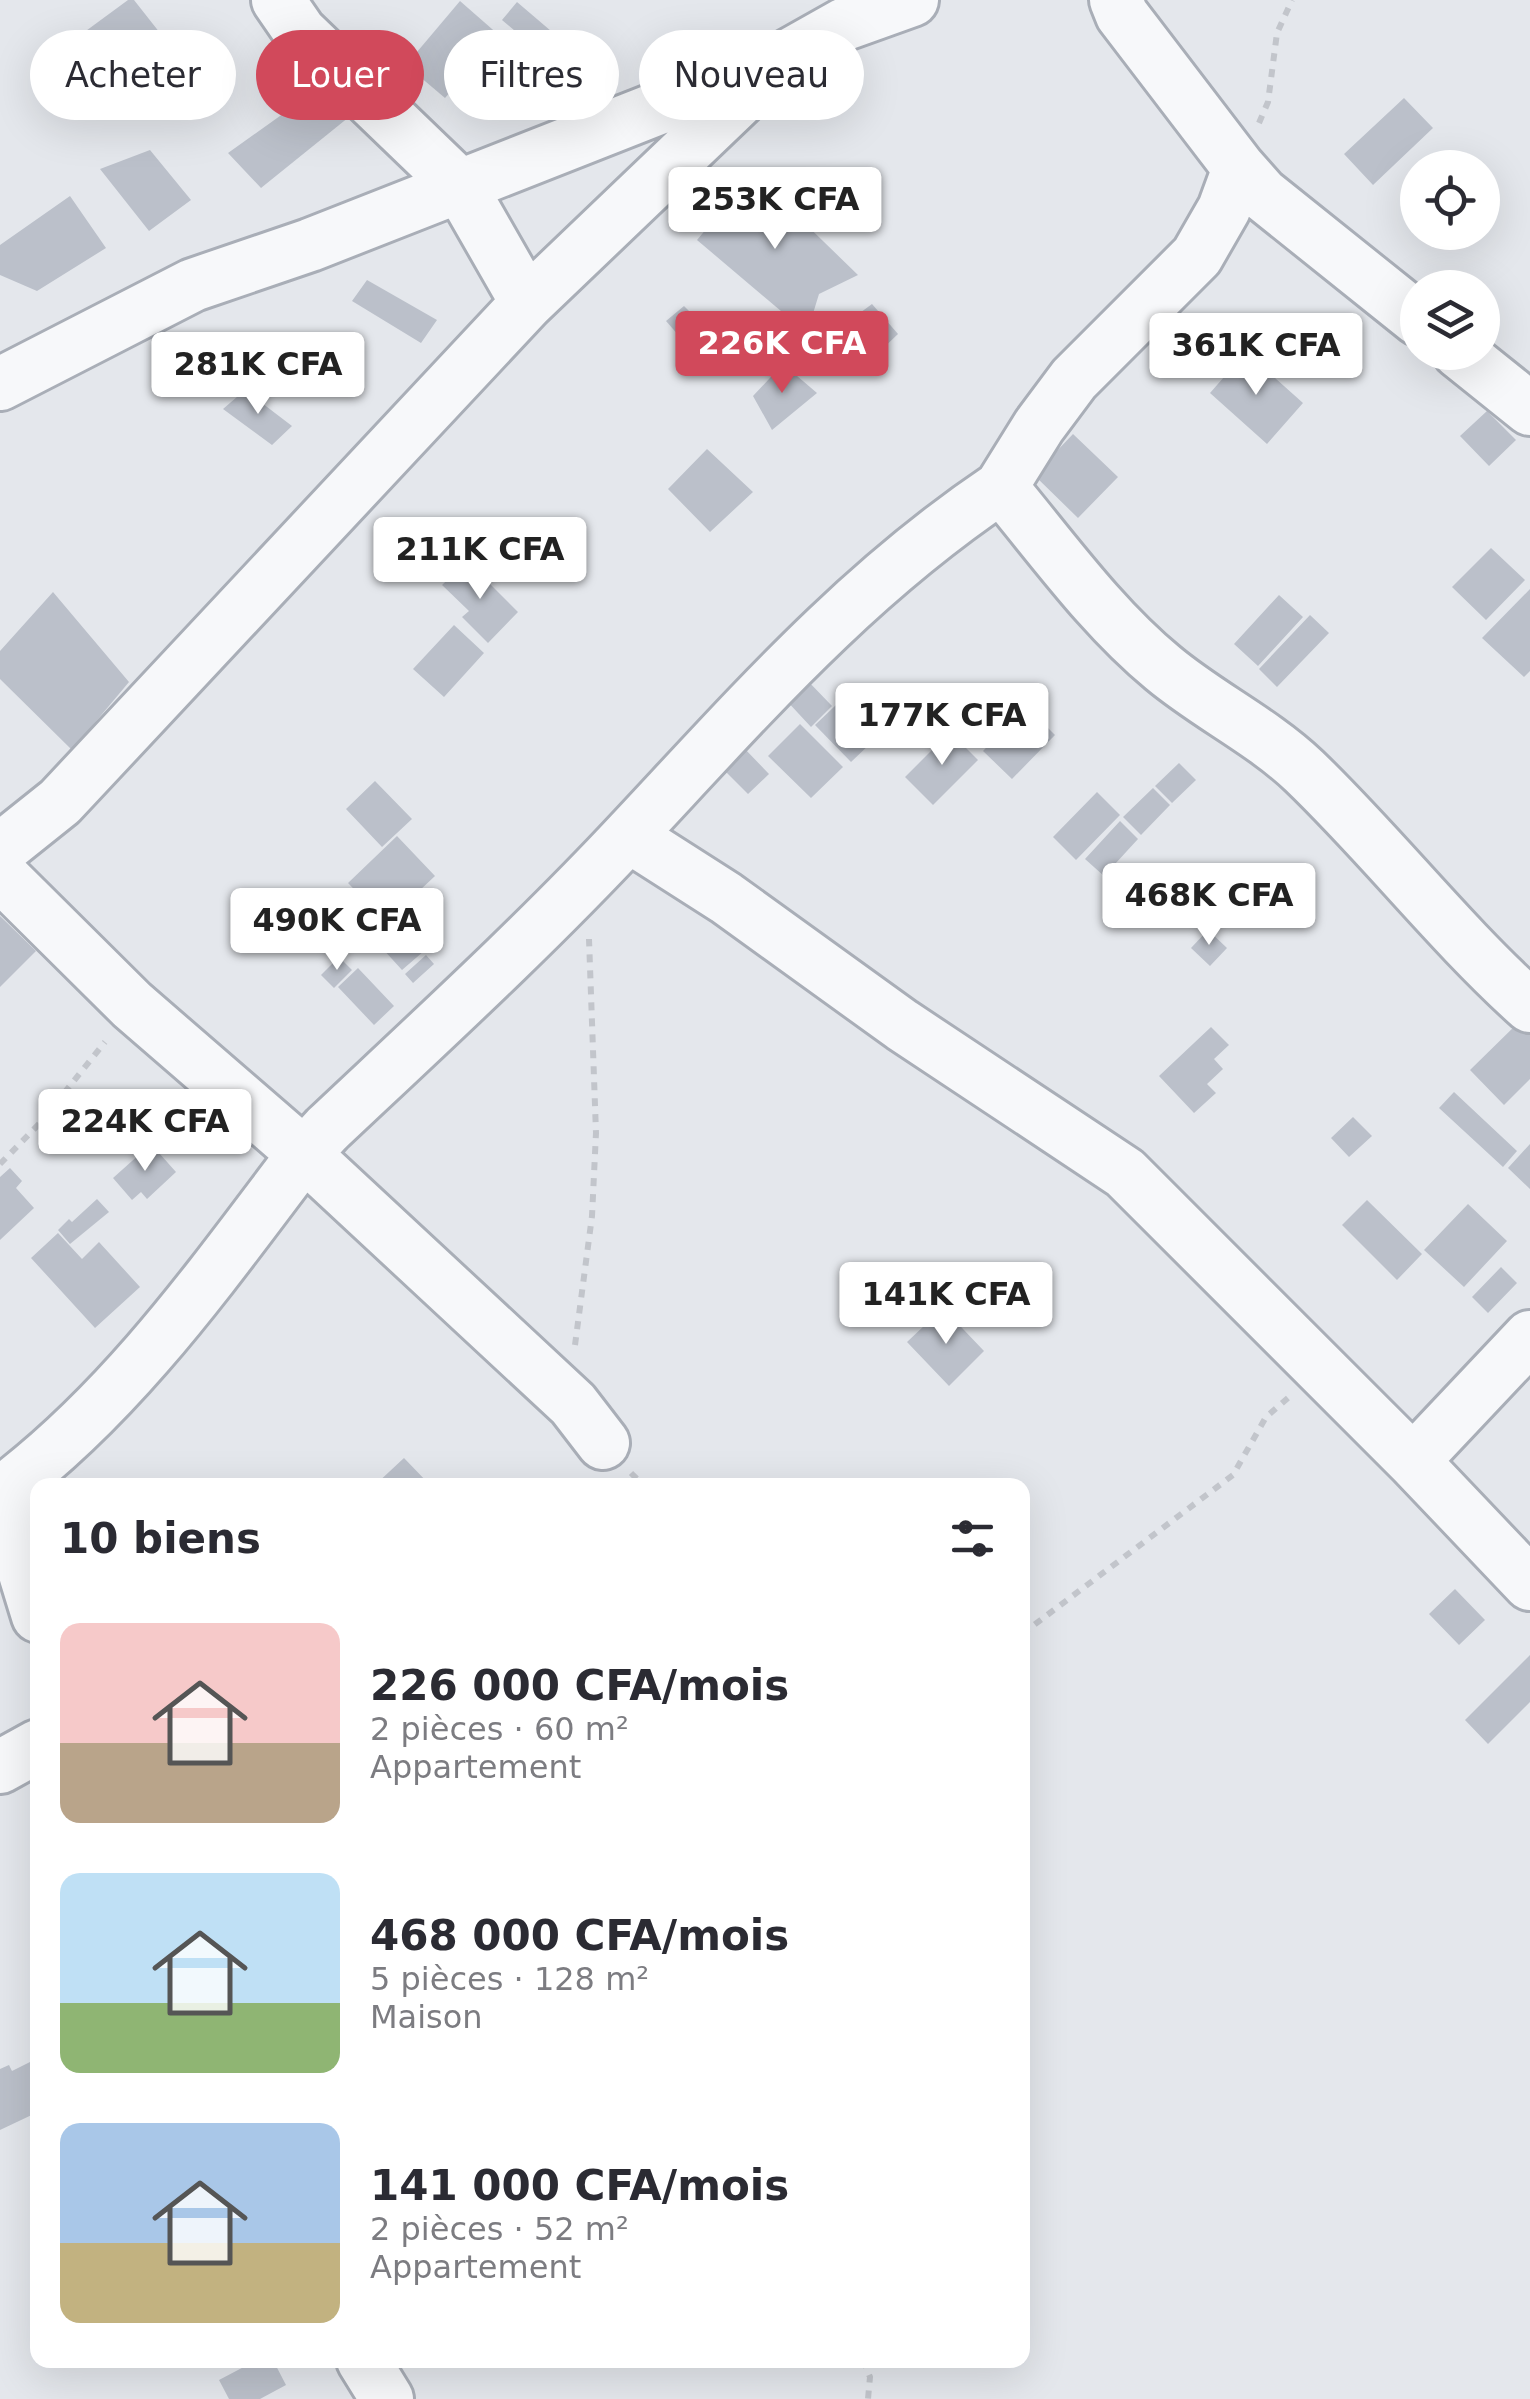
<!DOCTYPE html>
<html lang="fr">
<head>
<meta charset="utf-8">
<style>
	body { margin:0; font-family:"DejaVu Sans",sans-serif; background:#f2f2f3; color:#2b2b33; height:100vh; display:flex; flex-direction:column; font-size:38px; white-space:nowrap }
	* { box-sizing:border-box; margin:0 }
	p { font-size:32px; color:#7c7c81 }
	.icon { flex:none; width:55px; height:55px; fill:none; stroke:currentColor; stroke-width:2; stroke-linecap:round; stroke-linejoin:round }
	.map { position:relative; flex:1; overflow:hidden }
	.drawer { position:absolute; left:30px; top:1478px; width:1000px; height:890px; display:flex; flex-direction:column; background:#fff; border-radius:20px; box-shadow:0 10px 40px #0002 }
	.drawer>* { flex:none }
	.banner { position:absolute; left:30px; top:30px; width:1000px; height:90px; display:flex; gap:20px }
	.fabs { position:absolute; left:1400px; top:150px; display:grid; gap:20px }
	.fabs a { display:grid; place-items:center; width:100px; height:100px; border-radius:50%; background:#fff; box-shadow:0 10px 40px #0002; font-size:50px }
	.price { position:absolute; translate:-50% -85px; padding:0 22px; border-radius:10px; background:#fff; color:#222; font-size:32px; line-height:65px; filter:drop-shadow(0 2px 5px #0008) }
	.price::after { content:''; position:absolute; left:50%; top:60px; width:30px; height:22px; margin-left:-15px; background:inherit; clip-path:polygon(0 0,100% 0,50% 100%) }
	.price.active { background:#d1495b; color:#fff }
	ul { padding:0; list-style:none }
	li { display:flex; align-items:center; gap:30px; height:250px; padding:0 30px }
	li span { display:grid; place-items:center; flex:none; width:280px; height:200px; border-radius:20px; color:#555 }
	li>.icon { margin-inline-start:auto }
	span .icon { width:120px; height:120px; fill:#fffc; stroke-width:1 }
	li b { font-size:42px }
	h2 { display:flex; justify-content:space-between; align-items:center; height:120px; padding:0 30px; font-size:42px }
	.chip { padding:0 35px; border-radius:45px; background:#fff; box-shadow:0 10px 40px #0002; font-size:35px; line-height:90px }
	.chip.active { background:#d1495b; color:#fff }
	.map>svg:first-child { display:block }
	.building { fill:#bbc0ca }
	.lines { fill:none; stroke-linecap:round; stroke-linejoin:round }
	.minor-casing { stroke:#a9aeb7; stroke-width:58 }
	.path { stroke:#c2c5cb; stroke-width:6; stroke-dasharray:8 8; stroke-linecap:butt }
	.minor { stroke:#f7f8fa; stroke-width:52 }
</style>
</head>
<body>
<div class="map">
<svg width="1530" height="2399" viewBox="0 0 1530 2399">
	<rect width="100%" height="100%" fill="#e4e7ec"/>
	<path class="building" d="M 128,0 L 134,0 L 160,33 L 212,43 L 128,107 L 79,36 Z
		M 460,1 L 500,36 L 445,98 L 406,65 Z
		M 517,2 L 551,31 L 536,49 L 502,20 Z
		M 303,62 L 354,113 L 261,188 L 228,153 L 301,101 L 282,79 Z
		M 1404,98 L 1433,128 L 1373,185 L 1344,154 Z
		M 150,150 L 191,200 L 149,231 L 100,169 Z
		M 753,173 L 858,275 L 819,294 L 807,333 L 697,240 Z
		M 70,196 L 106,248 L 37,291 L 0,275 L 0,245 Z
		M 367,280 L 437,320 L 421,343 L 352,301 Z
		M 872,304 L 898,334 L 877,354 L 849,321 Z
		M 684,306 L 712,334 L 694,353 L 666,321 Z
		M 1246,352 L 1303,403 L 1267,444 L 1210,393 Z
		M 783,364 L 817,393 L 772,430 L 753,396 Z
		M 245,390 L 292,426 L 272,445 L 223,409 Z
		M 1487,411 L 1516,440 L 1489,466 L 1460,436 Z
		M 1073,434 L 1118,477 L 1078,518 L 1034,475 Z
		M 707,449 L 753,492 L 710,532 L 668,489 Z
		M 1491,548 L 1525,580 L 1486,620 L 1452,587 Z
		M 467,561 L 518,612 L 488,643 L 462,617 L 469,611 L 442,585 Z
		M 1530,589 L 1530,671 L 1524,677 L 1482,638 Z
		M 53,592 L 129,682 L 72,750 L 0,679 L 0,651 Z
		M 1279,595 L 1303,617 L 1258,666 L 1234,644 Z
		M 1310,615 L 1329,633 L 1277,687 L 1259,669 Z
		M 454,625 L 484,653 L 444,697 L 413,669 Z
		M 806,679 L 832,706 L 811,727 L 785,699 Z
		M 836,705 L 872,742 L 851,762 L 815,725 Z
		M 1026,706 L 1055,735 L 1012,779 L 983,751 Z
		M 800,724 L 843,767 L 811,798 L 768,756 Z
		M 950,732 L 978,760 L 933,805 L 905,777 Z
		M 744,748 L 769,774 L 748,794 L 722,768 Z
		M 1179,763 L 1196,780 L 1172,803 L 1155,786 Z
		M 375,781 L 412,819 L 382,847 L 346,809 Z
		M 1153,788 L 1170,805 L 1141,835 L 1123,817 Z
		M 1097,792 L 1120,815 L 1076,860 L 1053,837 Z
		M 1120,821 L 1138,839 L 1104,876 L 1085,859 Z
		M 397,836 L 435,876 L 386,922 L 348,883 Z
		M 290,912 L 306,929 L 290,944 L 274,927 Z
		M 0,916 L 36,951 L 0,987 Z
		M 403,929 L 424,951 L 402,970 L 382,948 Z
		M 1208,930 L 1227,948 L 1210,966 L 1191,948 Z
		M 426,955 L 434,964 L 413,983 L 405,974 Z
		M 339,957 L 352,970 L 334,988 L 321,975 Z
		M 358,968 L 394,1006 L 374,1025 L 338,987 Z
		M 1521,1020 L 1530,1030 L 1530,1079 L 1504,1105 L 1470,1070 Z
		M 1211,1027 L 1229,1045 L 1214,1059 L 1223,1069 L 1207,1084 L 1216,1093 L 1194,1113 L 1159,1076 Z
		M 1454,1092 L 1517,1151 L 1503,1167 L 1439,1108 Z
		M 1353,1117 L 1372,1136 L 1349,1157 L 1331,1138 Z
		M 151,1144 L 176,1172 L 147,1199 L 141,1192 L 132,1200 L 113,1178 Z
		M 1530,1144 L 1530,1189 L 1508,1168 Z
		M 10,1168 L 22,1181 L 16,1188 L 34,1208 L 0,1240 L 0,1177 Z
		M 97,1199 L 109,1212 L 70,1244 L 58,1230 L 69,1219 L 72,1222 Z
		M 1367,1200 L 1422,1254 L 1397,1280 L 1342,1225 Z
		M 1468,1204 L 1507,1241 L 1464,1287 L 1424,1250 Z
		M 58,1233 L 82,1259 L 99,1242 L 140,1287 L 95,1328 L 31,1258 Z
		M 1501,1267 L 1517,1283 L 1488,1313 L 1472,1297 Z
		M 943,1308 L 984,1351 L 949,1386 L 907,1342 Z
		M 404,1458 L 430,1485 L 375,1485 Z
		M 1455,1589 L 1485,1620 L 1459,1645 L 1429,1614 Z
		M 1530,1655 L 1530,1702 L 1488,1744 L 1465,1720 Z
		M 32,2061 L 35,2067 L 38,2066 L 38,2112 L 0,2130 L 0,2069 L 9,2065 L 12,2071 Z
		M 257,2360 L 273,2360 L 286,2385 L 260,2399 L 229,2399 L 219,2380 Z"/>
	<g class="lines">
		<defs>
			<path id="minor" d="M 278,0 L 300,32 L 460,186 L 527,303
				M 1116,0 L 1122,15 L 1239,168 L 1224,209 L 1197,256 L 1074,379 L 1039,426 L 1001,487 C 1052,548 1101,617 1163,668 C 1207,705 1262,731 1304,771 C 1382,846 1449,933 1530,1006
				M 1239,168 L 1262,194 L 1418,319
				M 1459,352 L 1530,409
				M 0,384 L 193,285 L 310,245 L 781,60 L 845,24 L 912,0
				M 629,836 L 726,898 L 902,1025 L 1125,1173 L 1413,1461 L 1530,1584
				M 0,850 L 60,802 L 527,303 L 781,60
				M 0,874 L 132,1005 L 304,1154 L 573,1404 L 603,1443
				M 1413,1461 L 1530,1337
				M 0,1492 L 38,1616
				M 1,1493 C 124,1401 212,1275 304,1154 L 327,1129 C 430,1032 535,936 631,833 C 750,706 855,585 1001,487
				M 0,1767 L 38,1746
				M 363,2360 L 387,2399"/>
		</defs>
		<use href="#minor" class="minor-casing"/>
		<path class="path" d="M 1259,123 L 1268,102 L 1277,33 L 1292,0
			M 0,1164 L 40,1123 L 105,1042
			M 575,1345 L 592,1216 L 596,1133 L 589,939
			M 631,1473 L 643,1485
			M 1022,1634 L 1233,1475 L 1266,1417 L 1289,1397
			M 863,2360 L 870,2377 L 868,2399"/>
		<use href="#minor" class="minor"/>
	</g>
</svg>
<div class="fabs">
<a><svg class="icon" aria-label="locate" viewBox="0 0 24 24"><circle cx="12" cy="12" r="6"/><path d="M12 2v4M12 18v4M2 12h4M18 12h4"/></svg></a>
<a><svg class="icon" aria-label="layers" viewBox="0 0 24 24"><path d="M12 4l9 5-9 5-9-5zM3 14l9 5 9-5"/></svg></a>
</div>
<b class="price" style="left:775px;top:252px">253K CFA</b>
<b class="price active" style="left:782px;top:396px">226K CFA</b>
<b class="price" style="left:1256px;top:398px">361K CFA</b>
<b class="price" style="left:258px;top:417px">281K CFA</b>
<b class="price" style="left:480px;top:602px">211K CFA</b>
<b class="price" style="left:942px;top:768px">177K CFA</b>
<b class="price" style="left:1209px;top:948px">468K CFA</b>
<b class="price" style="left:337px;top:973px">490K CFA</b>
<b class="price" style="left:145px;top:1174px">224K CFA</b>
<b class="price" style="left:946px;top:1347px">141K CFA</b>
<div class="banner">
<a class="chip">Acheter</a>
<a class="chip active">Louer</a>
<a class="chip">Filtres</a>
<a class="chip">Nouveau</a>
</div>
<section class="drawer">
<h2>10 biens<svg class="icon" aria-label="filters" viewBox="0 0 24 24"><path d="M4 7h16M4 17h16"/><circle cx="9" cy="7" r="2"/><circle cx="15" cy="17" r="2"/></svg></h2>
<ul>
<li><span style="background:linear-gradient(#f6c9c9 60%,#b9a48a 0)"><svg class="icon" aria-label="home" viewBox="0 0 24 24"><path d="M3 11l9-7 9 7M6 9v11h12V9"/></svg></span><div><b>226 000 CFA/mois</b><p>2 pièces · 60 m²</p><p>Appartement</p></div></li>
<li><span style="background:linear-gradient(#bfe0f5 65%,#8fb573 0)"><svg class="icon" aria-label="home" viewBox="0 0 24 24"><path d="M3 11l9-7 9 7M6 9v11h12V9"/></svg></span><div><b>468 000 CFA/mois</b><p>5 pièces · 128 m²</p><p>Maison</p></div></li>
<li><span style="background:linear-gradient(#a9c7e8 60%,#c2b280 0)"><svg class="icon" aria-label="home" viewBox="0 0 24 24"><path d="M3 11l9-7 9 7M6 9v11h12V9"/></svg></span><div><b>141 000 CFA/mois</b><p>2 pièces · 52 m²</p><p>Appartement</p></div></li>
</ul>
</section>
</div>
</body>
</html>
